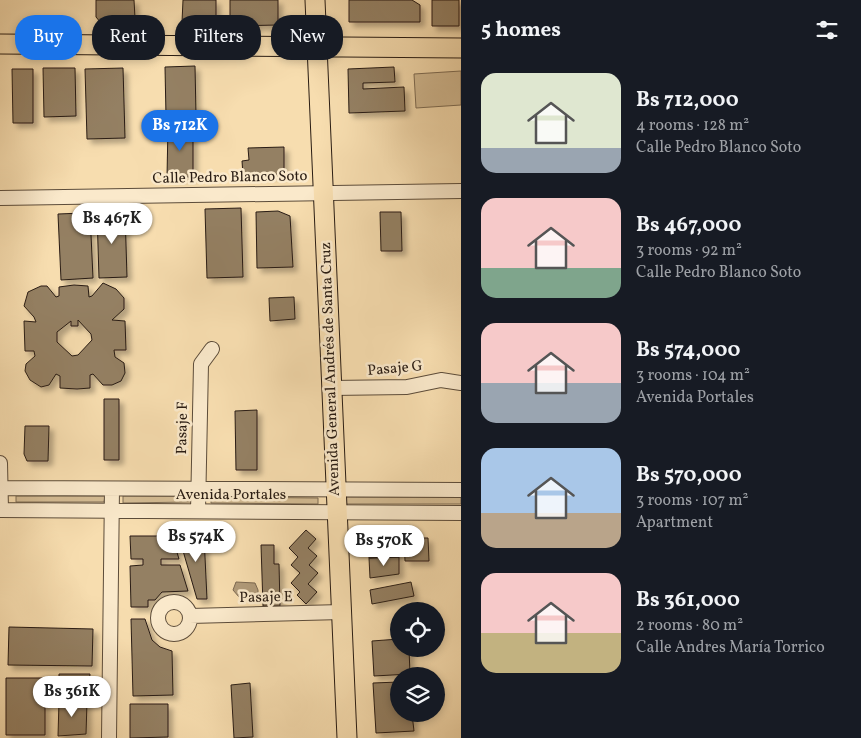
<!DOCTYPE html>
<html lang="en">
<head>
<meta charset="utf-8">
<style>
	body { margin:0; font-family:Vollkorn,serif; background:#20242c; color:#f1f3f6; height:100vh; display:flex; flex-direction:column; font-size:19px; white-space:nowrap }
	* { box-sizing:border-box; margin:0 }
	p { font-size:16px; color:#9ea1a6 }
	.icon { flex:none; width:28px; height:28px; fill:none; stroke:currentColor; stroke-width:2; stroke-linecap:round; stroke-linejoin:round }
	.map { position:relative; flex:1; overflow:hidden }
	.panel { display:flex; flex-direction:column; background:#171b24; width:400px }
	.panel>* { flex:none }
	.hud { position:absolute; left:15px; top:15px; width:370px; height:45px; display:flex; gap:10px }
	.controls { position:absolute; left:390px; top:602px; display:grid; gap:10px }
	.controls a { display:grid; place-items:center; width:55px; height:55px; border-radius:50%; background:#171b24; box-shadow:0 2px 8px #0003; font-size:25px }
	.price { position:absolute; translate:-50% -42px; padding:0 11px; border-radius:18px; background:#fff; color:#222; font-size:16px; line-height:32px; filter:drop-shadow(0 1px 2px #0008) }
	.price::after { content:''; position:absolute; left:50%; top:30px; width:15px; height:11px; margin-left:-8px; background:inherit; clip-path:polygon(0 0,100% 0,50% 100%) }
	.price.active { background:#1a73e8; color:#fff }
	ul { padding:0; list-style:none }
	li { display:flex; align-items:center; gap:15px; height:125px; padding:0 20px }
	li span { display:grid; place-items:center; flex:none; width:140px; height:100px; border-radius:15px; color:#555 }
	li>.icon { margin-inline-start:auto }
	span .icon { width:60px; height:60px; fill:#fffc; stroke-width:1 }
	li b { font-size:21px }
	h2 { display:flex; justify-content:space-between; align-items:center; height:60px; padding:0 20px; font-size:21px }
	.pill { padding:0 18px; border-radius:20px; background:#171b24; box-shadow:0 2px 8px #0003; font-size:18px; line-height:45px }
	.pill.active { background:#1a73e8; color:#fff }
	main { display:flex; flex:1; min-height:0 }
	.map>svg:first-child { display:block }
	.green { fill:#d4bc94; stroke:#7e6c54 }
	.water { fill:#b19b7a; stroke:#7b6851 }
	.building { fill:#948064; stroke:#291c13; fill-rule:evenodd; filter:url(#shadow) }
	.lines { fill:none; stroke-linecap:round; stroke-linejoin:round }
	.minor-casing { stroke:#5c4c3a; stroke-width:16 }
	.major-casing { stroke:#291c13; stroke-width:21 }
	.minor { stroke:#fae9cb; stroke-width:14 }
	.major { stroke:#f7ddaf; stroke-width:19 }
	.labels { text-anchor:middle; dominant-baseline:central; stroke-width:5; stroke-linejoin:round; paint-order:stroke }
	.street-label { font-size:15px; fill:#291c13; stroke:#fae9cb }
</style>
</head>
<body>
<main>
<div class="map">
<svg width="461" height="738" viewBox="0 0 461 738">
	<defs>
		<filter id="shadow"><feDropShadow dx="4.5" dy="4.5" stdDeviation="2.5" flood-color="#0004"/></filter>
	</defs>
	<rect width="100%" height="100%" fill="#f7ddaf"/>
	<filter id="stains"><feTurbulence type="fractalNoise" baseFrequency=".004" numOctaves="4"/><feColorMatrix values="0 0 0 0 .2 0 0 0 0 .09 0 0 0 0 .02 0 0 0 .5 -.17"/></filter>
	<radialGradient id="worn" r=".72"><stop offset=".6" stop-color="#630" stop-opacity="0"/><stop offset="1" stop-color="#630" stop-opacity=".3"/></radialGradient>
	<path class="green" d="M 461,71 L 461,105 L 416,108 L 414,74 Z
		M 16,496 L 105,496 L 104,502 L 16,502 Z
		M 123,496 L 191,496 L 191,502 L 123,503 Z
		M 211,497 L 318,498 L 318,504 L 211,503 Z
		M 344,497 L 461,497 L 461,504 L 344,504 Z"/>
	<path class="water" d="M 236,582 L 255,583 L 258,590 L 258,594 L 253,598 L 239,597 L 233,590 Z"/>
	<path class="building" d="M 96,0 L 134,0 L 135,18 L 131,22 L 101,23 L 96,17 Z
		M 183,0 L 216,0 L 216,22 L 182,22 Z
		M 230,0 L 278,0 L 278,25 L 230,26 Z
		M 349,0 L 412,0 L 420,5 L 420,22 L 349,22 Z
		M 432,0 L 459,0 L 459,26 L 432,26 Z
		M 195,66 L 196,115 L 166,116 L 165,67 Z
		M 394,67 L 395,82 L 363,83 L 363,89 L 404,87 L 405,111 L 349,113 L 348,69 Z
		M 43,68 L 75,68 L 76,116 L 44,117 Z
		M 123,68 L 125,138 L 87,139 L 85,69 Z
		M 12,69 L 33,69 L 33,123 L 13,123 Z
		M 168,126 L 193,126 L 193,177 L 167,177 Z
		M 284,147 L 284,174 L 243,175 L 242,161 L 249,160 L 248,148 Z
		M 241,208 L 243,277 L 207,278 L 205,209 Z
		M 278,211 L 290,216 L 293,267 L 257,268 L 256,212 Z
		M 125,212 L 127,277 L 99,278 L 97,213 Z
		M 380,212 L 401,212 L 402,251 L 381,251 Z
		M 84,213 L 90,213 L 93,278 L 61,280 L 58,214 Z
		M 103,283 L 116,289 L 124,298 L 124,309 L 112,320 L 125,321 L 126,350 L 114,350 L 115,357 L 124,363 L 125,373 L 121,381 L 112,385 L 103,385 L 93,374 L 90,375 L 90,388 L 77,389 L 60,388 L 60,376 L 56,374 L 49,385 L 41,387 L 30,380 L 25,371 L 26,364 L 35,356 L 34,351 L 25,351 L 24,321 L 36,322 L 34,317 L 24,306 L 28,292 L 41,286 L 47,286 L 56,297 L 59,296 L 59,287 L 74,285 L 88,286 L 89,297 L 92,296 ZM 78,320 L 91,334 L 92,340 L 78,355 L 72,356 L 57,342 L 57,332 L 71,321 L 71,326 L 78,326 Z
		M 294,297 L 295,319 L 270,321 L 269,298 Z
		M 104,399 L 119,399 L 119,460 L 104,460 Z
		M 257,410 L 257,470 L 236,470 L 235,411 Z
		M 25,426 L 49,426 L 48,461 L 27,461 L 24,454 Z
		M 306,530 L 316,539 L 308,548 L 317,556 L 309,565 L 318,573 L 308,584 L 317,592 L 306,604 L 297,595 L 300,592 L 291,583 L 300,573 L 291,565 L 298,557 L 289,548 Z
		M 130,536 L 172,536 L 179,559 L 161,559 L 161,565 L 180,565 L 188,591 L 162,592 L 155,600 L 148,600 L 148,607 L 131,607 L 130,566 L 143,565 L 143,559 L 131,559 Z
		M 204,536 L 207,599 L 197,599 L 179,537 Z
		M 404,538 L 428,538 L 429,561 L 405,561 Z
		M 398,540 L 399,557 L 369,558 L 368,541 Z
		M 261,545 L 274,545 L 274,564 L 279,564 L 280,606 L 263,606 Z
		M 399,557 L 399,574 L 370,578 L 369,558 Z
		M 411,582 L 414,596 L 372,604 L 370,590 Z
		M 131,619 L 145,619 L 152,640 L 160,647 L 172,651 L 173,695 L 133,696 Z
		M 9,627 L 93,629 L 92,666 L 8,665 Z
		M 399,639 L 399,649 L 409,649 L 410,674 L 374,676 L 372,641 Z
		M 59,674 L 90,674 L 89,687 L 59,688 Z
		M 6,678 L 45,678 L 45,735 L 6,735 Z
		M 399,682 L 399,714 L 412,714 L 414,731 L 376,733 L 373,683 Z
		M 250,683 L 253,737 L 234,738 L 231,685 Z
		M 59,701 L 87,702 L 86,734 L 58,736 Z
		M 130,704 L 168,704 L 168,737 L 130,738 Z"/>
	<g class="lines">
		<defs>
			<path id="minor" d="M 0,198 L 461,191
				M 331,388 L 407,387 L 441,380 L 461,383
				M 0,463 L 1,510
				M 0,488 L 461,490
				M 0,510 L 461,513
				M 198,511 L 201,364 L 212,349
				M158 618a16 16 0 1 1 32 0a16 16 0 1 1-32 0Z
				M 190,616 L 342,612
				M 109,738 L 112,489"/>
			<path id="major" d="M 315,0 L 347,738
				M 0,44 L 461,48"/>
		</defs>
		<use href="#minor" class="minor-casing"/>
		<use href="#major" class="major-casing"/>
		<use href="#minor" class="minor"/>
		<use href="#major" class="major"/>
	</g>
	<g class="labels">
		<g class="street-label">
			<text transform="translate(230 178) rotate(-1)">Calle Pedro Blanco Soto</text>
			<text transform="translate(331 369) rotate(-92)">Avenida General Andrés de Santa Cruz</text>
			<text transform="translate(395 369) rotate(-5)">Pasaje G</text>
			<text transform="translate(183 428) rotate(-89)">Pasaje F</text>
			<text x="231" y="495">Avenida Portales</text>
			<text transform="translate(266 598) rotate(-1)">Pasaje E</text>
		</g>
	</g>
	<rect width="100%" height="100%" filter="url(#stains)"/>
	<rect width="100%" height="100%" fill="url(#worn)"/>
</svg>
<div class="controls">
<a><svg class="icon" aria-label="locate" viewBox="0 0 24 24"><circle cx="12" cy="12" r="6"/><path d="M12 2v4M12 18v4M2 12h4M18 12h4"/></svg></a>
<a><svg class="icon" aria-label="layers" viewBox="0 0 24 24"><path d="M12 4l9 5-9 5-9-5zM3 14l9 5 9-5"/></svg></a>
</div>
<b class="price active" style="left:180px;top:152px">Bs 712K</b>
<b class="price" style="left:112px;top:245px">Bs 467K</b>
<b class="price" style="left:196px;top:563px">Bs 574K</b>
<b class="price" style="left:384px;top:567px">Bs 570K</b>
<b class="price" style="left:72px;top:718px">Bs 361K</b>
<div class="hud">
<a class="pill active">Buy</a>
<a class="pill">Rent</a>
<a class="pill">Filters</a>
<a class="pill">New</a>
</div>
</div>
<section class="panel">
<h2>5 homes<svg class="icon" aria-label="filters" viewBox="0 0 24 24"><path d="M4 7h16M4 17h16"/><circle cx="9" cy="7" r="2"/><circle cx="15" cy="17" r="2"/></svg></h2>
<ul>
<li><span style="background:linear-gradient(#dfe7d0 75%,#9aa5b1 0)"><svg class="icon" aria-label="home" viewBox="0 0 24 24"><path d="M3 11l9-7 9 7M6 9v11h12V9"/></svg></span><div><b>Bs 712,000</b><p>4 rooms · 128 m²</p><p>Calle Pedro Blanco Soto</p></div></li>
<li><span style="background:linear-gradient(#f6c9c9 70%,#7fa58c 0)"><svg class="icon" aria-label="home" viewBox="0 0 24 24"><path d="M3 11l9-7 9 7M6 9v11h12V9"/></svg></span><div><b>Bs 467,000</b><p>3 rooms · 92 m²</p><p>Calle Pedro Blanco Soto</p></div></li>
<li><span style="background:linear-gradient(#f6c9c9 60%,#9aa5b1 0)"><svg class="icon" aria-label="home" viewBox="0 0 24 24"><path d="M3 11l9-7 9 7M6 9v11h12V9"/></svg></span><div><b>Bs 574,000</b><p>3 rooms · 104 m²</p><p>Avenida Portales</p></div></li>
<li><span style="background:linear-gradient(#a9c7e8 65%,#b9a48a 0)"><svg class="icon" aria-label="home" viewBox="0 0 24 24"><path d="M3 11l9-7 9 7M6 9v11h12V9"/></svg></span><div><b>Bs 570,000</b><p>3 rooms · 107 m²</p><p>Apartment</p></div></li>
<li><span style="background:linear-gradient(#f6c9c9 60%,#c2b280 0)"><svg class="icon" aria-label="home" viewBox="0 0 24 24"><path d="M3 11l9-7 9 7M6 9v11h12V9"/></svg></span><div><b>Bs 361,000</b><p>2 rooms · 80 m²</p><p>Calle Andres María Torrico</p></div></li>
</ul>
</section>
</main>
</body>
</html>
